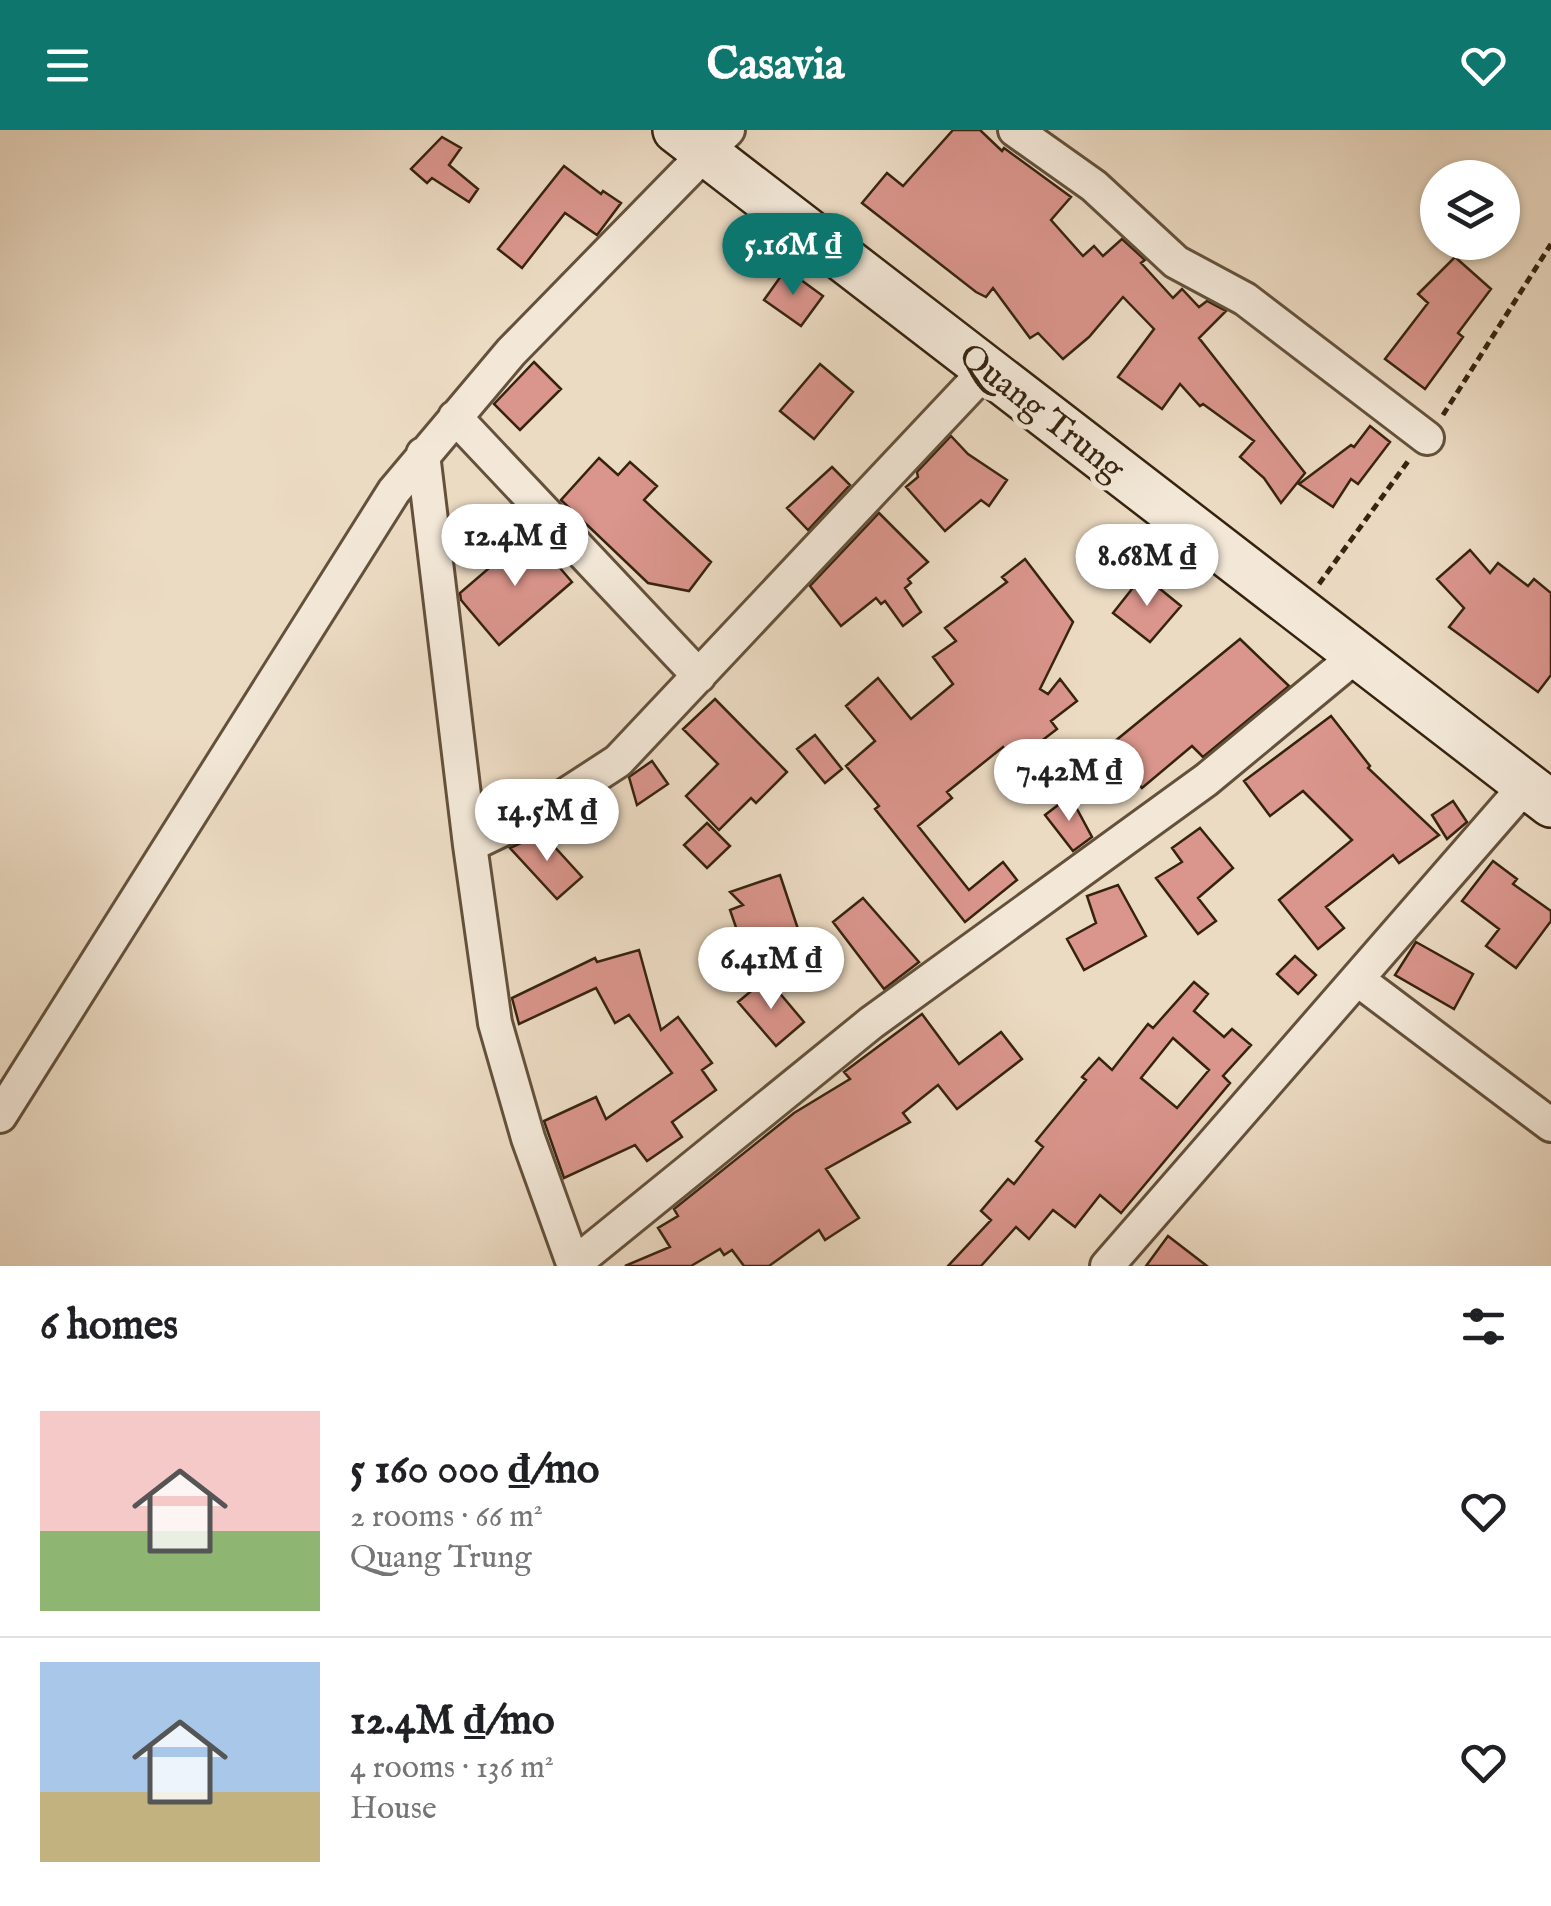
<!DOCTYPE html>
<html lang="en">
<head>
<meta charset="utf-8">
<style>
	body { margin:0; font-family:"IM FELL English",serif; background:#f2f2f2; color:#202124; height:100vh; display:flex; flex-direction:column; font-size:38px; white-space:nowrap }
	* { box-sizing:border-box; margin:0 }
	p { font-size:32px; color:#757577 }
	.icon { flex:none; width:55px; height:55px; fill:none; stroke:currentColor; stroke-width:2; stroke-linecap:round; stroke-linejoin:round }
	.map { position:relative; height:1136px; overflow:hidden }
	.sheet { display:flex; flex-direction:column; background:#fff; flex:1 }
	.sheet>* { flex:none }
	.tools { position:absolute; left:1420px; top:30px; display:grid; gap:20px }
	.tools a { display:grid; place-items:center; width:100px; height:100px; border-radius:50%; background:#fff; box-shadow:0 2px 8px #0004; font-size:50px }
	.price { position:absolute; translate:-50% -85px; padding:0 22px; border-radius:35px; background:#fff; color:#222; font-size:32px; line-height:65px; filter:drop-shadow(0 2px 5px #0008) }
	.price::after { content:''; position:absolute; left:50%; top:60px; width:30px; height:22px; margin-left:-15px; background:inherit; clip-path:polygon(0 0,100% 0,50% 100%) }
	.price.selected { background:#0f766e; color:#fff }
	ul { padding:0; list-style:none }
	li { display:flex; align-items:center; gap:30px; height:250px; padding:0 40px }
	li+li { border-top:2px solid #e0e0e0 }
	li span { display:grid; place-items:center; flex:none; width:280px; height:200px; border-radius:0px; color:#555 }
	li>.icon { margin-inline-start:auto }
	span .icon { width:120px; height:120px; fill:#fffc; stroke-width:1 }
	li b { font-size:42px }
	h2 { display:flex; justify-content:space-between; align-items:center; height:120px; padding:0 40px; font-size:42px }
	header { display:flex; justify-content:space-between; align-items:center; height:130px; padding:0 40px; background:#0f766e; color:#fff; font-size:45px; font-weight:700 }
	.map>svg:first-child { display:block }
	.building { fill:#da958c; stroke:#36230f; stroke-width:2.5; fill-rule:evenodd }
	.lines { fill:none; stroke-linecap:round; stroke-linejoin:round }
	.minor-casing { stroke:#64513c; stroke-width:38 }
	.secondary-casing { stroke:#36230f; stroke-width:50 }
	.path { stroke:#36230f; stroke-width:5; stroke-dasharray:8 5; stroke-linecap:butt }
	.minor { stroke:#f3e8d8; stroke-width:32 }
	.secondary { stroke:#f3e8d8; stroke-width:45 }
	.labels { text-anchor:middle; dominant-baseline:central; stroke-width:10; stroke-linejoin:round; paint-order:stroke }
	.street-label { font-size:35px; fill:#36230f; stroke:#f3e8d8 }
</style>
</head>
<body>
<header><svg class="icon" aria-label="menu" viewBox="0 0 24 24"><path d="M4 6h16M4 12h16M4 18h16"/></svg>Casavia<svg class="icon" aria-label="heart" viewBox="0 0 24 24"><path d="M12 20l-8-8c-3-5 5-10 8-4 3-6 11-1 8 4z"/></svg></header>
<div class="map">
<svg width="1551" height="1136" viewBox="0 0 1551 1136">
	<rect width="100%" height="100%" fill="#ecdbc3"/>
	<filter id="stains"><feTurbulence type="fractalNoise" baseFrequency=".002" numOctaves="4"/><feColorMatrix values="0 0 0 0 .2 0 0 0 0 .09 0 0 0 0 .02 0 0 0 .5 -.17"/></filter>
	<radialGradient id="worn" r=".72"><stop offset=".6" stop-color="#630" stop-opacity="0"/><stop offset="1" stop-color="#630" stop-opacity=".3"/></radialGradient>
	<path class="building" d="M 953,0 L 980,0 L 1002,21 L 1004,18 L 1071,67 L 1051,90 L 1083,126 L 1094,116 L 1103,126 L 1122,109 L 1145,130 L 1141,133 L 1173,168 L 1182,159 L 1199,177 L 1207,171 L 1226,181 L 1199,208 L 1305,343 L 1281,373 L 1264,348 L 1240,327 L 1254,311 L 1203,274 L 1200,276 L 1180,254 L 1162,279 L 1118,247 L 1154,199 L 1123,167 L 1089,207 L 1063,229 L 1038,203 L 1030,208 L 993,158 L 986,167 L 976,162 L 862,73 L 887,43 L 903,56 Z
		M 442,7 L 461,18 L 449,35 L 478,59 L 469,72 L 432,48 L 427,53 L 411,39 Z
		M 564,36 L 601,64 L 603,61 L 621,73 L 597,105 L 565,83 L 522,138 L 498,119 Z
		M 1455,127 L 1491,159 L 1458,203 L 1463,207 L 1425,259 L 1385,229 L 1428,173 L 1418,164 Z
		M 786,139 L 823,166 L 801,196 L 764,170 Z
		M 534,232 L 561,259 L 520,300 L 494,274 Z
		M 820,234 L 853,262 L 814,309 L 780,281 Z
		M 1370,296 L 1390,312 L 1358,354 L 1351,349 L 1333,377 L 1299,354 L 1351,315 L 1354,317 Z
		M 951,306 L 968,324 L 1007,350 L 989,376 L 981,370 L 945,401 L 906,357 L 918,347 L 917,342 Z
		M 599,328 L 618,345 L 630,332 L 657,356 L 644,370 L 711,432 L 689,461 L 648,453 L 561,370 Z
		M 832,337 L 850,355 L 808,400 L 787,378 Z
		M 879,383 L 928,432 L 908,449 L 911,453 L 905,458 L 921,482 L 903,496 L 885,471 L 881,474 L 876,468 L 841,496 L 810,456 Z
		M 530,403 L 572,452 L 499,515 L 461,470 L 460,463 Z
		M 1470,420 L 1490,443 L 1498,433 L 1528,456 L 1534,449 L 1551,463 L 1551,545 L 1538,562 L 1449,497 L 1464,478 L 1437,449 Z
		M 1025,429 L 1073,492 L 1040,559 L 1048,564 L 1060,549 L 1077,571 L 1051,591 L 1057,599 L 1035,616 L 1032,611 L 1010,628 L 1003,617 L 947,662 L 952,668 L 918,696 L 969,760 L 1003,732 L 1017,750 L 965,792 L 875,679 L 879,676 L 846,636 L 875,611 L 846,576 L 878,548 L 911,589 L 953,554 L 933,527 L 956,511 L 945,498 L 1007,452 L 1002,447 Z
		M 1143,445 L 1181,476 L 1150,512 L 1113,483 Z
		M 1240,509 L 1289,556 L 1203,627 L 1192,616 L 1142,658 L 1109,616 Z
		M 715,569 L 787,642 L 756,673 L 751,668 L 719,700 L 686,666 L 718,634 L 683,599 Z
		M 1331,586 L 1370,636 L 1368,638 L 1439,705 L 1399,733 L 1393,725 L 1326,777 L 1344,798 L 1318,819 L 1279,770 L 1352,710 L 1303,661 L 1270,686 L 1244,651 Z
		M 815,605 L 842,639 L 825,653 L 797,619 Z
		M 652,631 L 668,654 L 637,675 L 629,647 Z
		M 1070,666 L 1092,707 L 1073,721 L 1045,685 Z
		M 1453,671 L 1467,692 L 1447,709 L 1432,685 Z
		M 707,693 L 730,716 L 707,738 L 684,715 Z
		M 1200,698 L 1233,738 L 1198,768 L 1216,791 L 1198,804 L 1156,748 L 1182,732 L 1172,718 Z
		M 542,703 L 582,747 L 557,769 L 510,718 Z
		M 1493,731 L 1517,749 L 1513,754 L 1551,781 L 1551,791 L 1516,838 L 1486,816 L 1499,799 L 1462,771 Z
		M 780,745 L 800,805 L 756,820 L 752,808 L 741,812 L 730,780 L 743,775 L 730,762 Z
		M 1118,755 L 1146,806 L 1084,840 L 1067,809 L 1096,793 L 1087,766 Z
		M 863,768 L 919,832 L 884,859 L 833,792 Z
		M 1416,812 L 1473,844 L 1454,879 L 1395,845 Z
		M 639,820 L 661,900 L 678,887 L 712,933 L 702,940 L 716,960 L 672,992 L 682,1007 L 647,1031 L 635,1015 L 564,1048 L 544,991 L 596,967 L 606,989 L 672,943 L 629,885 L 615,893 L 596,858 L 519,894 L 512,868 L 595,828 L 597,832 Z
		M 1295,826 L 1316,845 L 1298,864 L 1277,844 Z
		M 767,848 L 804,892 L 776,916 L 738,872 Z
		M 1194,852 L 1208,864 L 1194,881 L 1224,907 L 1232,899 L 1251,915 L 1223,946 L 1230,953 L 1121,1083 L 1100,1065 L 1075,1097 L 1053,1080 L 1029,1109 L 1016,1097 L 981,1136 L 948,1136 L 991,1090 L 981,1081 L 1008,1049 L 1014,1054 L 1043,1017 L 1036,1011 L 1086,950 L 1082,947 L 1099,928 L 1112,940 L 1148,894 L 1153,898 ZM 1173,908 L 1209,940 L 1177,978 L 1141,948 Z
		M 922,884 L 959,934 L 1001,902 L 1022,929 L 957,979 L 938,955 L 903,983 L 910,992 L 826,1039 L 859,1088 L 825,1110 L 819,1100 L 769,1136 L 744,1136 L 732,1120 L 724,1125 L 720,1119 L 691,1136 L 625,1136 L 670,1117 L 658,1098 L 678,1086 L 674,1079 L 794,983 L 850,949 L 844,942 Z
		M 1168,1106 L 1207,1136 L 1146,1136 Z"/>
	<g class="lines">
		<defs>
			<path id="minor" d="M 1015,0 L 1094,56 L 1176,132 L 1245,169 L 1427,308
				M 455,287 L 699,546
				M 423,324 L 470,715 L 495,893 L 528,1008 L 574,1136
				M 470,715 L 541,681 L 618,631 L 986,240
				M 1357,849 L 1551,995
				M 0,986 L 394,361 L 511,222 L 728,0
				M 573,1135 L 871,893 L 1206,650 L 1357,525
				M 1107,1136 L 1526,655"/>
			<path id="secondary" d="M 676,0 L 1551,674"/>
		</defs>
		<use href="#minor" class="minor-casing"/>
		<use href="#secondary" class="secondary-casing"/>
		<path class="path" d="M 1443,285 L 1551,114
			M 1319,454 L 1409,330"/>
		<use href="#minor" class="minor"/>
		<use href="#secondary" class="secondary"/>
	</g>
	<g class="labels">
		<g class="street-label">
			<text transform="translate(1041 283) rotate(38)">Quang Trung</text>
		</g>
	</g>
	<rect width="100%" height="100%" filter="url(#stains)"/>
	<rect width="100%" height="100%" fill="url(#worn)"/>
</svg>
<div class="tools">
<a><svg class="icon" aria-label="layers" viewBox="0 0 24 24"><path d="M12 4l9 5-9 5-9-5zM3 14l9 5 9-5"/></svg></a>
</div>
<b class="price selected" style="left:793px;top:168px">5.16M ₫</b>
<b class="price" style="left:515px;top:459px">12.4M ₫</b>
<b class="price" style="left:1147px;top:479px">8.68M ₫</b>
<b class="price" style="left:1069px;top:694px">7.42M ₫</b>
<b class="price" style="left:547px;top:734px">14.5M ₫</b>
<b class="price" style="left:771px;top:882px">6.41M ₫</b>
</div>
<section class="sheet">
<h2>6 homes<svg class="icon" aria-label="filters" viewBox="0 0 24 24"><path d="M4 7h16M4 17h16"/><circle cx="9" cy="7" r="2"/><circle cx="15" cy="17" r="2"/></svg></h2>
<ul>
<li><span style="background:linear-gradient(#f6c9c9 60%,#8fb573 0)"><svg class="icon" aria-label="home" viewBox="0 0 24 24"><path d="M3 11l9-7 9 7M6 9v11h12V9"/></svg></span><div><b>5 160 000 ₫/mo</b><p>2 rooms · 66 m²</p><p>Quang Trung</p></div><svg class="icon" aria-label="heart" viewBox="0 0 24 24"><path d="M12 20l-8-8c-3-5 5-10 8-4 3-6 11-1 8 4z"/></svg></li>
<li><span style="background:linear-gradient(#a9c7e8 65%,#c2b280 0)"><svg class="icon" aria-label="home" viewBox="0 0 24 24"><path d="M3 11l9-7 9 7M6 9v11h12V9"/></svg></span><div><b>12.4M ₫/mo</b><p>4 rooms · 136 m²</p><p>House</p></div><svg class="icon" aria-label="heart" viewBox="0 0 24 24"><path d="M12 20l-8-8c-3-5 5-10 8-4 3-6 11-1 8 4z"/></svg></li>
</ul>
</section>
</body>
</html>
